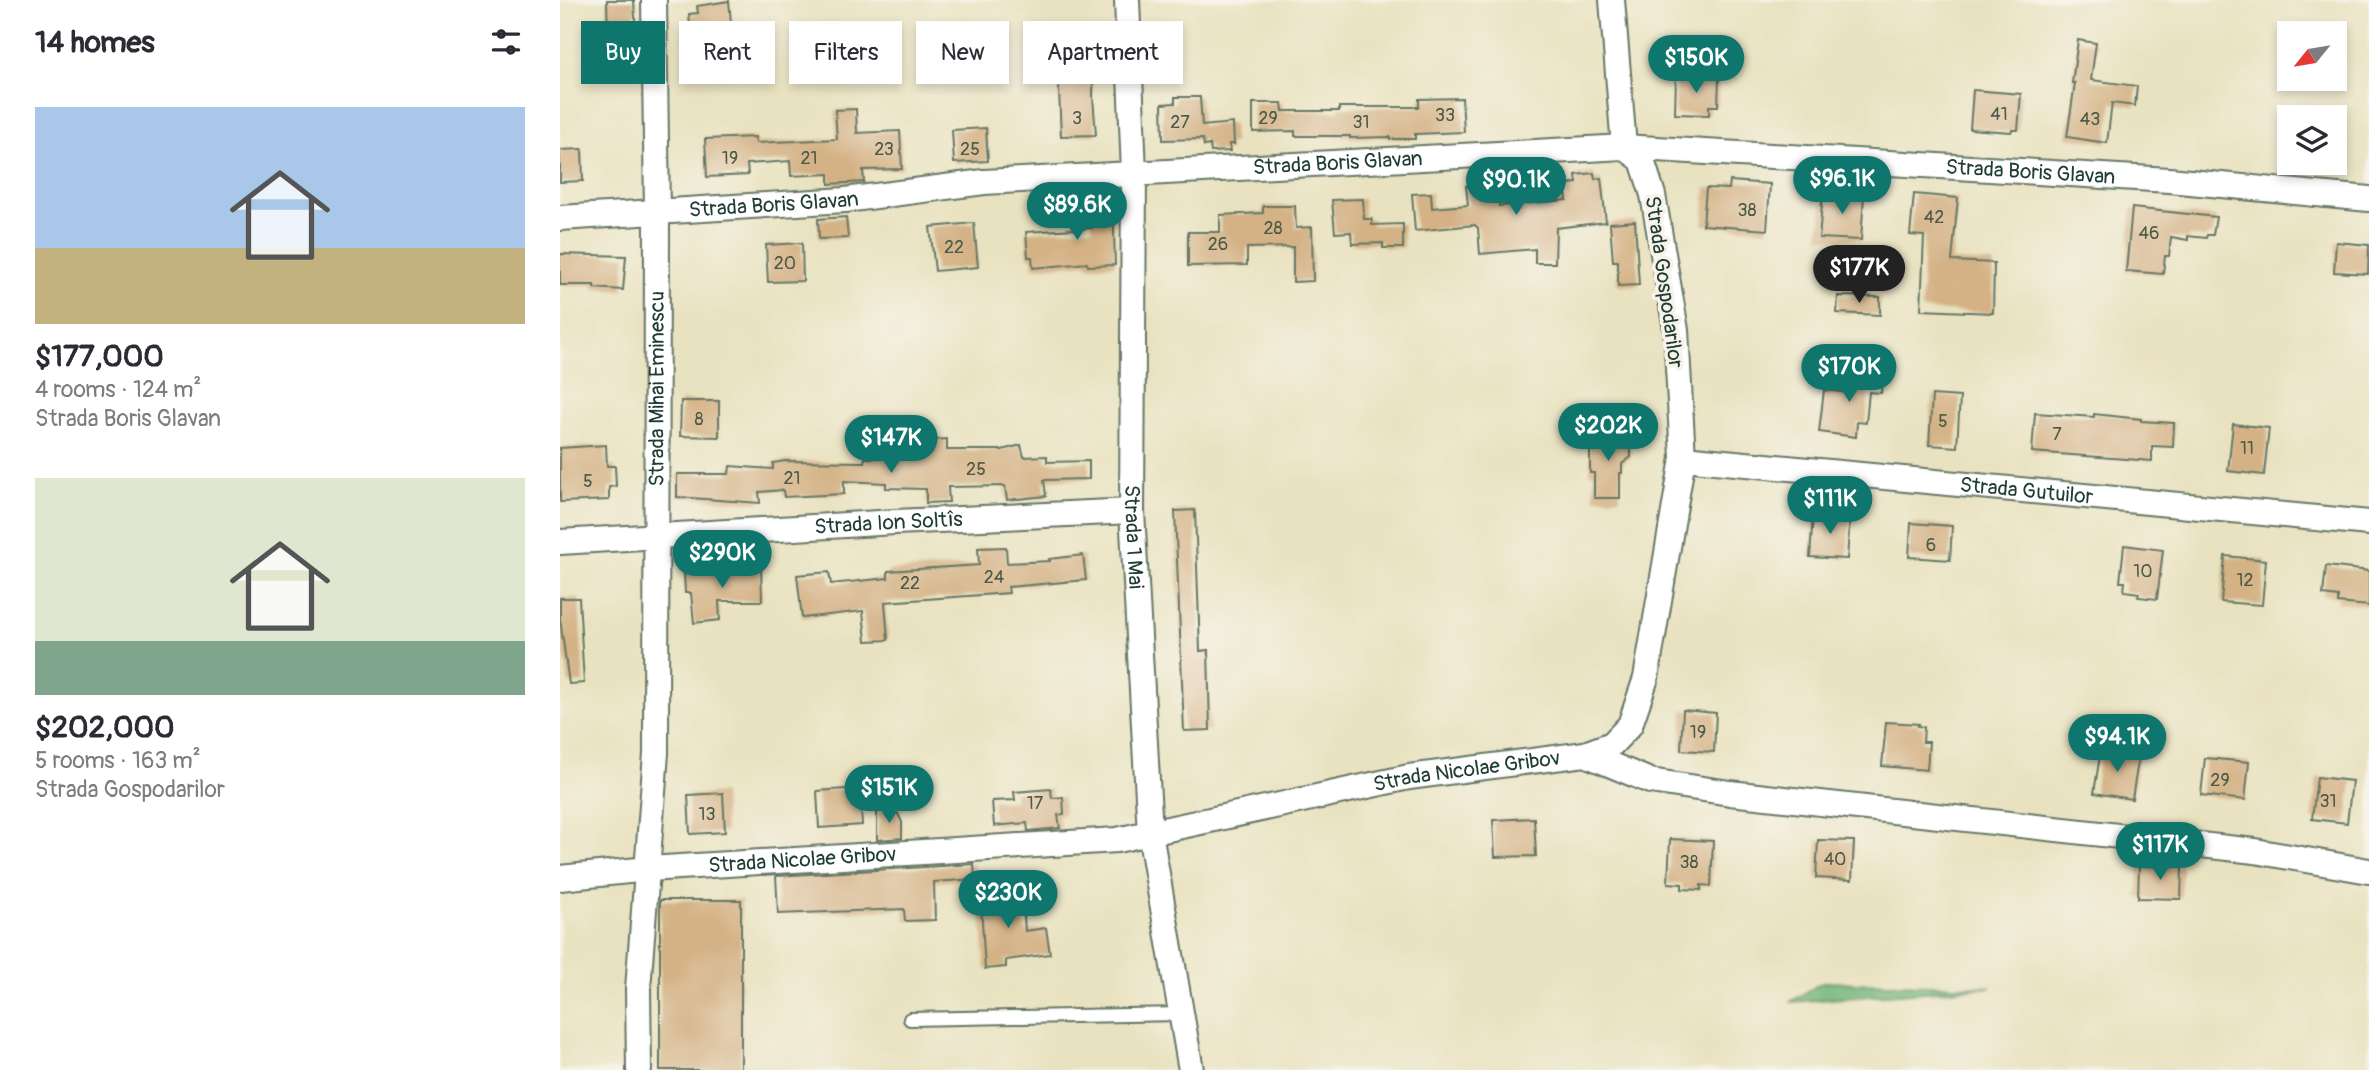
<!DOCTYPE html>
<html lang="en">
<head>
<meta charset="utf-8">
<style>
	body { margin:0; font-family:Pangolin,sans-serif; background:#f2f2f3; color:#2b2b33; height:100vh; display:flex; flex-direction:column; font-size:26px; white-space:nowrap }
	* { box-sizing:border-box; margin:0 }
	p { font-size:23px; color:#7c7c81 }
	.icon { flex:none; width:38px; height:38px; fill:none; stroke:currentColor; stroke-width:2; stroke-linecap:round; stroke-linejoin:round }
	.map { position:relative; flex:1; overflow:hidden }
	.side { display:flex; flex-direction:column; background:#fff; width:560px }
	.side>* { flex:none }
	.banner { position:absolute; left:21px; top:21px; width:665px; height:63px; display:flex; gap:14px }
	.needle { width:46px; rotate:240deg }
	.buttons { position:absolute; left:1717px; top:21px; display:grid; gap:14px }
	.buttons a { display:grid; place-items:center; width:70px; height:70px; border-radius:0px; background:#fff; box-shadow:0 4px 10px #0003; font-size:35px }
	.price { position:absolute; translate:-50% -60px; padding:0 16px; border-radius:24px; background:#0f766e; color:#fff; font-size:23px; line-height:46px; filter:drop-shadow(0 2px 4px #0008) }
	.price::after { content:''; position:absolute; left:50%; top:42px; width:21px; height:16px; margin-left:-10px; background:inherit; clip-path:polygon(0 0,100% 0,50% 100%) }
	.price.current { background:#222; color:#fff }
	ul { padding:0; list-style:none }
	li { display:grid; align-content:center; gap:14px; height:371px; padding:0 35px }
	li span { display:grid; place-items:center; height:217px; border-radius:0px; color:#555 }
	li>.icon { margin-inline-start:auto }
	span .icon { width:126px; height:126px; fill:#fffc; stroke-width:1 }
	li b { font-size:30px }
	h2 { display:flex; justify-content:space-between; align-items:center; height:84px; padding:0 35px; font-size:30px }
	.tag { padding:0 24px; border-radius:0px; background:#fff; box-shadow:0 4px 10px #0003; font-size:24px; line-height:63px }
	.tag.current { background:#0f766e; color:#fff }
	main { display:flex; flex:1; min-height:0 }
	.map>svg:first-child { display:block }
	.forest { fill:#71b579; stroke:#487956; stroke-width:2 }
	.building { fill:#d4b286 }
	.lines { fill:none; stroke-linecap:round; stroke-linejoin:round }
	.service-casing { stroke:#667765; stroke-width:16 }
	.minor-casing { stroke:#667765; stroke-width:28 }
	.service { stroke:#fff; stroke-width:12 }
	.minor { stroke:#fff; stroke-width:24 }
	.labels { text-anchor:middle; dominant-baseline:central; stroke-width:7; stroke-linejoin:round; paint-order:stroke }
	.number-label { font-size:18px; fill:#4c5a48 }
	.street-label { font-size:21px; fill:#1f3d34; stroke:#f7f3e8 }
</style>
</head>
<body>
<main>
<section class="side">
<h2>14 homes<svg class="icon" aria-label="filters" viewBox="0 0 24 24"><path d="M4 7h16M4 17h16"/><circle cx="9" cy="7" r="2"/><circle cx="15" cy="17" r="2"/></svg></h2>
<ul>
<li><span style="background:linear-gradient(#a9c7e8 65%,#c2b280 0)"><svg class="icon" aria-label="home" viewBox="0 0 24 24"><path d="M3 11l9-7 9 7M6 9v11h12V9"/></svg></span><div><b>$177,000</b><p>4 rooms · 124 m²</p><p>Strada Boris Glavan</p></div></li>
<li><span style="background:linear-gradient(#dfe7d0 75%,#7fa58c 0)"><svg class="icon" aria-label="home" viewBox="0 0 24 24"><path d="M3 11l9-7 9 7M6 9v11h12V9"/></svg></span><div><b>$202,000</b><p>5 rooms · 163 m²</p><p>Strada Gospodarilor</p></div></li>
</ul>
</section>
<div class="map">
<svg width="1809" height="1070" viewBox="0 0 1809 1070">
	<rect width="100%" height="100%" fill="#f7f3e8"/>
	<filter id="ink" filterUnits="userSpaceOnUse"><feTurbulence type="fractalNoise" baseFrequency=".0143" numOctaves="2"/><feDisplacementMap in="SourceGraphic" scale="14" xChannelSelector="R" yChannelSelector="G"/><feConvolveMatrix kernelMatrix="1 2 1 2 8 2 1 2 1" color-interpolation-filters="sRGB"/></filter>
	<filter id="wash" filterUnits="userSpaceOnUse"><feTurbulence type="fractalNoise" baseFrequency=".00686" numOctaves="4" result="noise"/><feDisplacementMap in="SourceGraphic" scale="28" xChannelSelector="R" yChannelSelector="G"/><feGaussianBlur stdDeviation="1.57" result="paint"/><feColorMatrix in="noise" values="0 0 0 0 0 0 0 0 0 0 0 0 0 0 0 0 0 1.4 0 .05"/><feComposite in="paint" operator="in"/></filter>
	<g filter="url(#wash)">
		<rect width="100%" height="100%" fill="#e9e2c0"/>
		<path class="forest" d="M 1263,982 L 1431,987 L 1230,1002 Z"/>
		<g id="blocks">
			<path class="building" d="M 47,0 L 74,0 L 76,36 L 48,37 Z
				M 169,1 L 173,44 L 132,48 L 129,14 L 138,13 L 137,6 Z
				M 500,33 L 534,34 L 533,97 L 536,135 L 501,136 L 498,67 L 499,67 Z
				M 1518,40 L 1536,43 L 1531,80 L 1577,86 L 1575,106 L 1552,103 L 1547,143 L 1507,137 L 1515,83 L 1512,83 Z
				M 1116,76 L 1159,77 L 1158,106 L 1149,106 L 1149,115 L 1115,114 Z
				M 1413,90 L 1461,94 L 1458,130 L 1452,130 L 1451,132 L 1410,129 Z
				M 615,97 L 640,97 L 642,126 L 673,123 L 674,144 L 669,144 L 670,151 L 651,152 L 650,145 L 644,146 L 643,139 L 603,140 L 602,104 L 615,103 Z
				M 902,98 L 904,132 L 855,134 L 855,139 L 830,139 L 830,137 L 790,138 L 790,136 L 735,136 L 735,131 L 693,132 L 693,103 L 722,103 L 723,111 L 779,111 L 779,107 L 859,107 L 859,99 Z
				M 296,109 L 297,133 L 340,131 L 342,169 L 303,170 L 304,182 L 269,184 L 269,174 L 231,176 L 230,161 L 187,164 L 188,175 L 147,177 L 145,139 L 195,137 L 196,143 L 277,139 L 275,110 Z
				M 426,128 L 428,161 L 394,163 L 392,130 Z
				M 22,149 L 23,181 L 0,182 L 0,150 Z
				M 1034,173 L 1035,179 L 1041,178 L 1046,222 L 996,228 L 995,263 L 975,263 L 975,249 L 920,254 L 918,228 L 915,225 L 855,231 L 852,194 L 871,193 L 872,208 L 908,205 L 906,186 L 937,183 L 939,206 L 1007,200 L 1005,184 L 1017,183 L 1016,175 Z
				M 1170,181 L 1210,184 L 1207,230 L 1143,225 L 1146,188 L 1169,189 Z
				M 1263,192 L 1304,195 L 1301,240 L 1259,238 Z
				M 1354,194 L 1398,198 L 1392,261 L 1434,263 L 1433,313 L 1361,310 L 1364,236 L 1350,235 Z
				M 553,199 L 555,265 L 528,266 L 527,263 L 473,268 L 472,257 L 468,257 L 466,232 L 532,228 L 531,200 Z
				M 803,199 L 804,219 L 812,219 L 812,225 L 843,224 L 843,248 L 823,248 L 823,243 L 792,244 L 791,232 L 775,233 L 772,200 Z
				M 703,206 L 735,206 L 736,228 L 752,227 L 753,281 L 733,282 L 733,247 L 687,248 L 687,265 L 628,266 L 628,232 L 660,232 L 660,215 L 703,213 Z
				M 1572,208 L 1656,217 L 1653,235 L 1647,235 L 1646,238 L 1628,236 L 1628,240 L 1611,237 L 1609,256 L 1605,256 L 1603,274 L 1566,271 Z
				M 286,217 L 288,238 L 259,239 L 258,219 Z
				M 1075,221 L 1079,285 L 1058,286 L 1058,261 L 1053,261 L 1050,223 Z
				M 414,223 L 418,267 L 375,271 L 370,227 Z
				M 1776,242 L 1809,245 L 1808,274 L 1774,272 Z
				M 242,243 L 243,281 L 208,282 L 206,245 Z
				M 0,254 L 66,256 L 63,290 L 34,288 L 34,285 L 0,285 Z
				M 1278,296 L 1320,297 L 1320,315 L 1277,313 Z
				M 1290,371 L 1323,373 L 1321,393 L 1309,392 L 1306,423 L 1297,422 L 1296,437 L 1259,432 L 1264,390 L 1288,393 Z
				M 1372,395 L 1400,397 L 1397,447 L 1369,445 Z
				M 121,401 L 159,401 L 159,437 L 120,436 Z
				M 1475,413 L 1534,417 L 1534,414 L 1581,419 L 1581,421 L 1614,423 L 1613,447 L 1592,446 L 1592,461 L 1472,452 Z
				M 1673,424 L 1709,428 L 1704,475 L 1668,471 Z
				M 1030,433 L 1061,433 L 1061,439 L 1071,448 L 1071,457 L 1062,464 L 1062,473 L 1060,473 L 1060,498 L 1034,498 L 1034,473 L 1030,473 Z
				M 371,437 L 371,440 L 387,439 L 387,450 L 442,450 L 461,445 L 464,457 L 487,456 L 487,462 L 529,461 L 529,479 L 484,480 L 486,496 L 447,500 L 445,486 L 388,487 L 389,502 L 366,503 L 366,489 L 326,488 L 326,483 L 284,481 L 284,494 L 224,497 L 223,490 L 199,492 L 200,503 L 117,497 L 117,474 L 169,474 L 170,466 L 213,469 L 213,463 L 225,461 L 304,462 L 305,458 L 318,458 L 319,451 L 354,453 L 352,439 Z
				M 46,445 L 47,466 L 55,466 L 56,486 L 49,487 L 49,500 L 0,502 L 0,448 Z
				M 635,510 L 640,651 L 648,650 L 650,730 L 624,731 L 615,511 Z
				M 1253,514 L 1290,516 L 1287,559 L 1250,557 Z
				M 1351,523 L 1392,526 L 1390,560 L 1349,557 Z
				M 1564,545 L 1603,550 L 1597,599 L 1578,597 L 1579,593 L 1564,591 L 1565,582 L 1560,582 Z
				M 446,547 L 447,563 L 490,561 L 489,559 L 523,555 L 526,580 L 448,587 L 449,593 L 325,602 L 328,640 L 306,641 L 303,611 L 242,618 L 237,575 L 269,572 L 271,584 L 328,578 L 328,571 L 419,565 L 418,548 Z
				M 1665,556 L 1706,560 L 1702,605 L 1661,602 Z
				M 183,565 L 201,565 L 202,601 L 159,601 L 160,620 L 134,623 L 131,593 L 125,593 L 124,572 L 183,570 Z
				M 1766,566 L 1809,571 L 1809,606 L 1778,603 L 1778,597 L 1763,595 Z
				M 0,598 L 19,598 L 24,683 L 9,684 L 0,619 Z
				M 1123,710 L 1156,713 L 1154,752 L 1121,750 Z
				M 1326,722 L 1359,724 L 1358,726 L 1364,727 L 1363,742 L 1369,742 L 1367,770 L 1322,766 Z
				M 1541,749 L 1579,755 L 1572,799 L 1534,793 Z
				M 1645,758 L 1689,762 L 1685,800 L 1641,795 Z
				M 1757,777 L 1792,781 L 1787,823 L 1752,819 Z
				M 300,788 L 302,825 L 259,828 L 257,791 Z
				M 491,789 L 492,798 L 503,797 L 504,814 L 498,815 L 500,828 L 468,831 L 467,823 L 434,826 L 432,801 L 455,800 L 454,792 Z
				M 163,793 L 165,832 L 130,834 L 128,795 Z
				M 327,809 L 332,809 L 338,814 L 342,822 L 342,838 L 317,840 L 317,812 Z
				M 974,818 L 976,856 L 935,857 L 933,820 Z
				M 1110,839 L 1153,841 L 1151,886 L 1141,885 L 1141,890 L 1122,889 L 1122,884 L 1108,883 Z
				M 1258,840 L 1294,841 L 1292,880 L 1256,878 Z
				M 414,864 L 415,879 L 374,882 L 375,920 L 345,921 L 344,909 L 218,914 L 216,876 Z
				M 1579,866 L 1622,867 L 1621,899 L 1578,898 Z
				M 453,887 L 454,902 L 463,902 L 465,931 L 486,928 L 490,954 L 446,960 L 446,967 L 425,969 L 420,889 Z
				M 100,900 L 181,900 L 181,1070 L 100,1070 Z"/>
		</g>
	</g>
	<g filter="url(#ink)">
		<use href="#blocks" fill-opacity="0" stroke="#667765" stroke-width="2"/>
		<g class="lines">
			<defs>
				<path id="service" d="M 350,1019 L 621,1014"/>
				<g id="minor">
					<path id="s1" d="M 567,0 L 574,173 L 572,511 L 590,833 L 631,1070"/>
					<path id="s2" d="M 0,218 L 285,200 L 424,182 L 1064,147 L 1609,180 L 1809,199"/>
					<path id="s3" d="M 1123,458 L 1809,523"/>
					<path id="s4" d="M 0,542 L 335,522 L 572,511"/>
					<path d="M 1025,754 L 1052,744 L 1070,725 L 1086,678 L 1123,458 L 1116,330 L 1093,195 L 1082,160 L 1064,147 L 1052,0"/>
					<path id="s5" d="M 0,878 L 88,869 L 557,840 L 849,777 L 1025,754 L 1090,781 L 1170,793 L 1695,851 L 1809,871"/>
					<path id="s6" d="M 79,1070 L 78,989 L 96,753 L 97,212 L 94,0"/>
				</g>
			</defs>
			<use href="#service" class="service-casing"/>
			<use href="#minor" class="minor-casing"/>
			<use href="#service" class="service"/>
			<use href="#minor" class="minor"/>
		</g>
	</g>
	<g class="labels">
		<g class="number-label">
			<text x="1439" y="114">41</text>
			<text x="885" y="115">33</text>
			<text x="517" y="118">3</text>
			<text x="708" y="118">29</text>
			<text x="1530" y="119">43</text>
			<text x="620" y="122">27</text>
			<text x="801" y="122">31</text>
			<text x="324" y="149">23</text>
			<text x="410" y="149">25</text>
			<text x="170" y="158">19</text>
			<text x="249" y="158">21</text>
			<text x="1187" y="210">38</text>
			<text x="1374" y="217">42</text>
			<text x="713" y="228">28</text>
			<text x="1589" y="233">46</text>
			<text x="658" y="244">26</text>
			<text x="394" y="247">22</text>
			<text x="225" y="263">20</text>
			<text x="139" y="419">8</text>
			<text x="1383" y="421">5</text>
			<text x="1497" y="434">7</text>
			<text x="1687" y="448">11</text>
			<text x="416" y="469">25</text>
			<text x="232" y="478">21</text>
			<text x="28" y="481">5</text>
			<text x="1371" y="545">6</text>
			<text x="1583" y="571">10</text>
			<text x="434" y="577">24</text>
			<text x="1685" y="580">12</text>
			<text x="350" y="583">22</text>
			<text x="1138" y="732">19</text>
			<text x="1660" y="780">29</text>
			<text x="1768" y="801">31</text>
			<text x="475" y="803">17</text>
			<text x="147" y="814">13</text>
			<text x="1275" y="859">40</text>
			<text x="1129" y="862">38</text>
		</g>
		<g class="street-label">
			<text stroke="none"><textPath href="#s2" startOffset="780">Strada Boris Glavan</textPath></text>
			<text stroke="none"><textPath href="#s2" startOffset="1474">Strada Boris Glavan</textPath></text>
			<text stroke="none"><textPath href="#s2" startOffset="214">Strada Boris Glavan</textPath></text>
			<text transform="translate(1104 282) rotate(82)">Strada Gospodarilor</text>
			<text stroke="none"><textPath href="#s6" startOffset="682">Strada Mihai Eminescu</textPath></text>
			<text stroke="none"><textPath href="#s3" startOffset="345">Strada Gutuilor</textPath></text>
			<text stroke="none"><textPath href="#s4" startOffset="329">Strada Ion Soltîs</textPath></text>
			<text stroke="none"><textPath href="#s1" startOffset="537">Strada 1 Mai</textPath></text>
			<text stroke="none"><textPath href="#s5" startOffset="915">Strada Nicolae Gribov</textPath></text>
			<text stroke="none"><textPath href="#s5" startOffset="243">Strada Nicolae Gribov</textPath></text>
		</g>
	</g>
</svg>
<div class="buttons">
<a><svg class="needle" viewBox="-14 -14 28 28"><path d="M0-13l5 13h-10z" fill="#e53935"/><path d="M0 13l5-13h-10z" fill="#7c7c81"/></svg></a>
<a><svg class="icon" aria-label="layers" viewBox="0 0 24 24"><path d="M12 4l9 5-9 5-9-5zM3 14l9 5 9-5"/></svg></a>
</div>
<b class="price" style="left:1136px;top:95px">$150K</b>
<b class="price" style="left:1282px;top:216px">$96.1K</b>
<b class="price" style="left:956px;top:217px">$90.1K</b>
<b class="price" style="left:517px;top:242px">$89.6K</b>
<b class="price current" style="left:1299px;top:305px">$177K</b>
<b class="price" style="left:1289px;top:404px">$170K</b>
<b class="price" style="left:1048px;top:463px">$202K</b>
<b class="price" style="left:331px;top:475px">$147K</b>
<b class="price" style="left:1270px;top:536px">$111K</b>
<b class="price" style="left:162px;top:590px">$290K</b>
<b class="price" style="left:1557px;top:774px">$94.1K</b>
<b class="price" style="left:329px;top:825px">$151K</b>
<b class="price" style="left:1600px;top:882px">$117K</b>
<b class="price" style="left:448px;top:930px">$230K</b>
<div class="banner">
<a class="tag current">Buy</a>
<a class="tag">Rent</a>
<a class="tag">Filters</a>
<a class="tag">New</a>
<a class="tag">Apartment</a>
</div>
</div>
</main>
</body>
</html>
